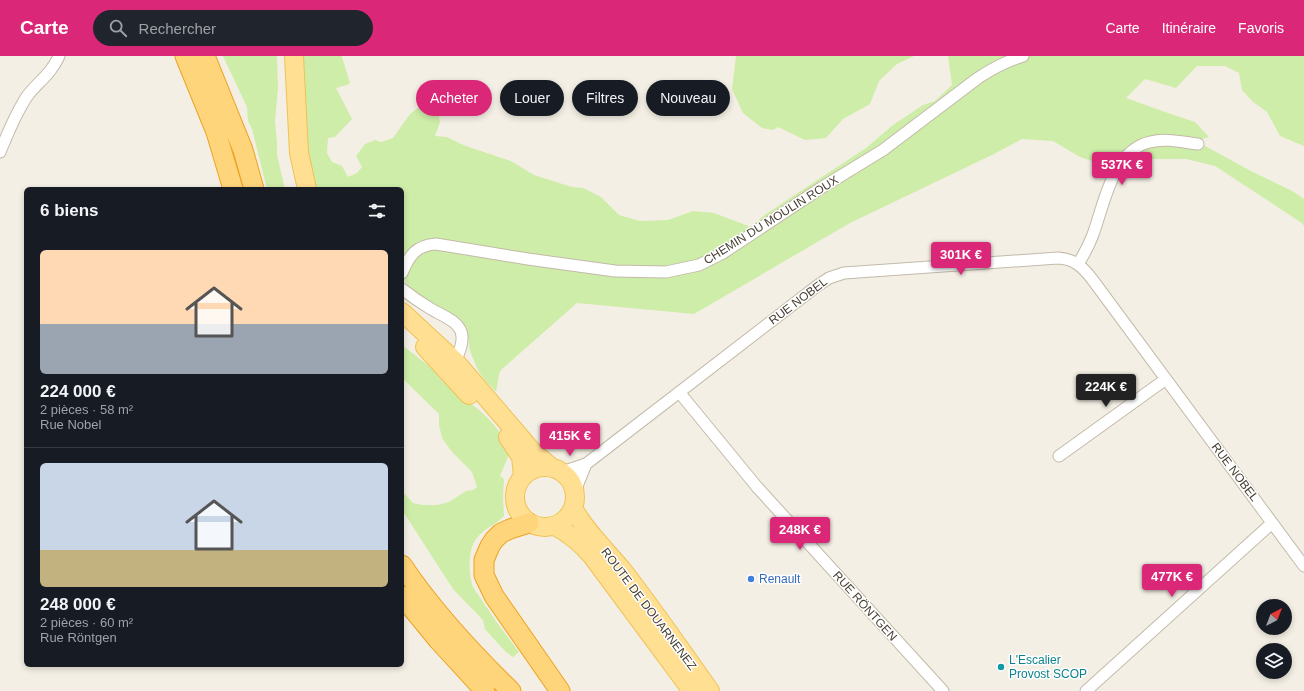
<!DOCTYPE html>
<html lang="fr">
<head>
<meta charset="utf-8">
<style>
	body { margin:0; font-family:Arial,sans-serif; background:#20242c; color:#f1f3f6; height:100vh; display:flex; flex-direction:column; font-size:15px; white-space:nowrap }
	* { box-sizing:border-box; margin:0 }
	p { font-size:13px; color:#9ea1a6 }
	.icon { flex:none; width:22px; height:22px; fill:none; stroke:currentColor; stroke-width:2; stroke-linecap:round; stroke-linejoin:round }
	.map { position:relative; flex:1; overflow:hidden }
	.panel { position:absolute; left:24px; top:131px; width:380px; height:480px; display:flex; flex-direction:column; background:#171b24; border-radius:6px; box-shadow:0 2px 6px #0003 }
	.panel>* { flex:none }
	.hud { position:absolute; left:416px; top:24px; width:380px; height:36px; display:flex; gap:8px }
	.needle { width:26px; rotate:42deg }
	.buttons { position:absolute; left:1256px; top:543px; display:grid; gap:8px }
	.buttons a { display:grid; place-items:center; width:36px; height:36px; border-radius:50%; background:#171b24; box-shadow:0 2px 6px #0003; font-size:20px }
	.price { position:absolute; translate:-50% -34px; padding:0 9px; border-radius:4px; background:#db2777; color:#fff; font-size:13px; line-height:26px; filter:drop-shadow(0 1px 2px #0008) }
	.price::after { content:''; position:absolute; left:50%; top:24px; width:12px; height:9px; margin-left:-6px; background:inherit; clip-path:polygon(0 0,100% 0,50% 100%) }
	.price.current { background:#222; color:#fff }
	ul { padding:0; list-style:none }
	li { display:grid; align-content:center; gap:8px; height:212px; padding:0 16px }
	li+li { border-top:1px solid #363941 }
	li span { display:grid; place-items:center; height:124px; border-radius:6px; color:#555 }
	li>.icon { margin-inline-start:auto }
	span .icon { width:72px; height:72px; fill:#fffc; stroke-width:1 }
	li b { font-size:17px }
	h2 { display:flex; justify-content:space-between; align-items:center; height:48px; padding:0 16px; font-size:17px }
	.chip { padding:0 14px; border-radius:18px; background:#171b24; box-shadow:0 2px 6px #0003; font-size:14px; line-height:36px }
	.chip.current { background:#db2777; color:#fff }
	header { display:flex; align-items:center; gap:24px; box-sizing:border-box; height:56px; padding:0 20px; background:#db2777; color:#fff }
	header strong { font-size:19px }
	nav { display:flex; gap:22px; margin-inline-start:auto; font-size:14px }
	.search { width:280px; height:36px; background:#20242c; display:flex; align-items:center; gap:10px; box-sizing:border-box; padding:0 14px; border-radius:22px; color:#9ea1a6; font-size:15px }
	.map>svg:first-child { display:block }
	.green { fill:#ceeda8 }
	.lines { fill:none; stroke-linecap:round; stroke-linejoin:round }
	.minor-casing { stroke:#c3baa9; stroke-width:13 }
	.primary-casing { stroke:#f0c156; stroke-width:20 }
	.trunk-casing { stroke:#eda325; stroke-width:21 }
	.minor { stroke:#fff; stroke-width:11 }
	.primary { stroke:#ffdf92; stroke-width:18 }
	.trunk { stroke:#ffd57b; stroke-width:19 }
	.shop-dot { fill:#3f7fe0; stroke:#fff; stroke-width:1.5 }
	.culture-dot { fill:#0f9aa8; stroke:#fff; stroke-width:1.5 }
	.labels { text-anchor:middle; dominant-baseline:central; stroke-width:3; stroke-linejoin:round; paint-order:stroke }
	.street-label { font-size:12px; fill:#473f33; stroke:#fff }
	.shop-label { font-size:12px; fill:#366cbe; stroke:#fff; text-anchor:start }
	.culture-label { font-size:12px; fill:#0d838f; stroke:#fff; text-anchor:start }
</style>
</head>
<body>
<header>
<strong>Carte</strong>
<div class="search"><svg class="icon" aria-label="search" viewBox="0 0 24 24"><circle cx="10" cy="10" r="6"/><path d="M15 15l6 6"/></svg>Rechercher</div>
<nav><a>Carte</a><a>Itinéraire</a><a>Favoris</a></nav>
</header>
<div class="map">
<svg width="1304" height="635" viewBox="0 0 1304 635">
	<rect width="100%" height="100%" fill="#f4efe4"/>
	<path class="green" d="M 223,0 L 277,0 L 278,32 L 275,66 L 277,86 L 277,99 L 285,133 L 267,133 L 252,73 L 248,65 L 247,51 Z
		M 303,0 L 341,0 L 342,1 L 350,27 L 347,29 L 336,32 L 352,63 L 335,81 L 328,82 L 327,97 L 332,106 L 342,110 L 348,121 L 357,117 L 362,111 L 356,100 L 365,88 L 375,84 L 381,86 L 393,82 L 410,58 L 432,41 L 436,43 L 440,66 L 435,80 L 447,81 L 463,89 L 511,105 L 534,119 L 572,131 L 583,132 L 601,141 L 619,159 L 640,165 L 668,164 L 693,155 L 714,157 L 751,171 L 763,160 L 790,142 L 866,92 L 893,69 L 923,49 L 935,45 L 952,29 L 948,0 L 1304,0 L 1304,90 L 1280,80 L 1267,56 L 1253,46 L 1242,34 L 1239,17 L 1225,10 L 1197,10 L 1176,32 L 1145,23 L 1126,42 L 1168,57 L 1195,66 L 1209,81 L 1196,85 L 1249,114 L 1294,136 L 1304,143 L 1304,170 L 1302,167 L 1215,110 L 1186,103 L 1145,103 L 1110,111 L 1080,101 L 1053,85 L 1022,83 L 994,98 L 850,167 L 694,258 L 577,247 L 501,314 L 499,318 L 496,336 C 490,329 481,321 477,312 C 475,307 472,300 470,295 C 468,284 469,274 461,266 C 444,249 414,243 402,221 L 402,133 L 316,133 L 306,87 Z
		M 736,0 L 914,0 L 897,8 L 879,25 L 870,48 L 843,63 L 826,82 L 805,84 L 778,71 L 773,74 L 762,72 L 743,57 L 732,33 Z
		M 402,289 C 411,296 420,303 429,310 C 435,315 439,323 446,328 C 470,347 499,365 510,396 L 500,420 L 504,423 L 503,442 L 504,460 C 495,470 485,471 476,483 C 468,494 468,518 473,531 C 476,536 480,541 483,546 C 494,563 507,580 519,596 L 513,601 L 506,596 L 493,582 L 485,573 L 483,564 L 453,533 L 402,454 L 402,435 L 413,447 L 423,449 L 437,449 L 449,446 L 466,435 L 473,434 L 477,431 L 472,416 L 452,396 L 442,382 L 439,369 L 439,358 L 402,322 Z"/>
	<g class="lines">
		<defs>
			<path id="minor" d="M 0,96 C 8,77 16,56 28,39 C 39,25 51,18 59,0
				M 1078,208 C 1083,200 1088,191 1092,181 C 1104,151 1111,95 1150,86 C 1166,82 1181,86 1198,88
				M 402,217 C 409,200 416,189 436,188 L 528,203 L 615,215 L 666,216 L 699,209 L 723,197 L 821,132 L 883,94 L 978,22 C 993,12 1007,5 1023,0
				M 402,233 C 411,240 421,247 431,253 C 441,259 462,266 462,281 C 463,293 455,301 455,311
				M 679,336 L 757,431 L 943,635
				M 1059,400 L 1166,323
				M 562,416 L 586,408 L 817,230 L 829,222 L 844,217 L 1058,202 C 1074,203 1082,210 1092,223 L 1304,510
				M 575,435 L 586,408
				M 1086,635 L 1272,467"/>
			<path id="primary" d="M 294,0 L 299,97 L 307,133
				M 402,256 L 455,305 L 533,396 L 551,411
				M 425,291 L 469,339
				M 508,381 L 521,401 L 523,420
				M515 441a30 30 0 1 1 60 0a30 30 0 1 1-60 0Z
				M 573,452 C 586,476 607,495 624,516 C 654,555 682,595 710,635
				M 555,470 C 570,478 581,487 592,500 L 692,635"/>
			<path id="trunk" d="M 185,0 L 216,76 L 233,133
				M 205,0 L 243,94 L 254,133
				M 529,467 L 510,473 L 501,477 L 494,484 L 490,490 L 484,504 L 484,519 L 494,540 L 560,635
				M 402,509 C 433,555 471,596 511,635
				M 402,540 L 439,585 L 485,635"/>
		</defs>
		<use href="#minor" class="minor-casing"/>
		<use href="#primary" class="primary-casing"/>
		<use href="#trunk" class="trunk-casing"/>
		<use href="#minor" class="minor"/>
		<use href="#primary" class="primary"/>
		<use href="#trunk" class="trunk"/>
	</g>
	<circle class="shop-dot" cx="751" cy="523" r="4"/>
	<circle class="culture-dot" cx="1001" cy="611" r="4"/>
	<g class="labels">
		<g class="street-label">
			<text transform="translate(771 164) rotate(-32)">CHEMIN DU MOULIN ROUX</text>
			<text transform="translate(798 245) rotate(-37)">RUE NOBEL</text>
			<text transform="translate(1235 416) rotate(53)">RUE NOBEL</text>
			<text transform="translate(865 550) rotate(48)">RUE RÖNTGEN</text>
			<text transform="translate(649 553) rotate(53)">ROUTE DE DOUARNENEZ</text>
		</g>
		<g class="shop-label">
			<text x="759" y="523">Renault</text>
		</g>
		<g class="culture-label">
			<text x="1009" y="604">L'Escalier<tspan x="1009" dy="14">Provost SCOP</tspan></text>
		</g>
	</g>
</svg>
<div class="buttons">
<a><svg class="needle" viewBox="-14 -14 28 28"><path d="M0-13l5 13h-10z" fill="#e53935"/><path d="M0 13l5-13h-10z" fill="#9ea1a6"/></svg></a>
<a><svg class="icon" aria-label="layers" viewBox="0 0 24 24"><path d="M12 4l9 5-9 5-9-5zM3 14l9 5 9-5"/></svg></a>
</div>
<b class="price" style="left:1122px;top:130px">537K €</b>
<b class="price" style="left:961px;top:220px">301K €</b>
<b class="price current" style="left:1106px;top:352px">224K €</b>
<b class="price" style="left:570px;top:401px">415K €</b>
<b class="price" style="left:800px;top:495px">248K €</b>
<b class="price" style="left:1172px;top:542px">477K €</b>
<div class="hud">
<a class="chip current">Acheter</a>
<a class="chip">Louer</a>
<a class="chip">Filtres</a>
<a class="chip">Nouveau</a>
</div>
<section class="panel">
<h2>6 biens<svg class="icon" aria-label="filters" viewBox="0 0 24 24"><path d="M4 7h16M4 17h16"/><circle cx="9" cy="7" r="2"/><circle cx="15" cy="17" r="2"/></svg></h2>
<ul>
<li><span style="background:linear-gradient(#ffd9b3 60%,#9aa5b1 0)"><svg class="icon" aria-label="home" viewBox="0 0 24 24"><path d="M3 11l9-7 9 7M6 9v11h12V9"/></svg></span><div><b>224 000 €</b><p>2 pièces · 58 m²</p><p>Rue Nobel</p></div></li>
<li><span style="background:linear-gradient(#c9d6e8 70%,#c2b280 0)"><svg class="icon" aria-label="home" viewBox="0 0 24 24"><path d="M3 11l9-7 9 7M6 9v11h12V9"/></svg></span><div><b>248 000 €</b><p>2 pièces · 60 m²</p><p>Rue Röntgen</p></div></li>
</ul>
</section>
</div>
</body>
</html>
